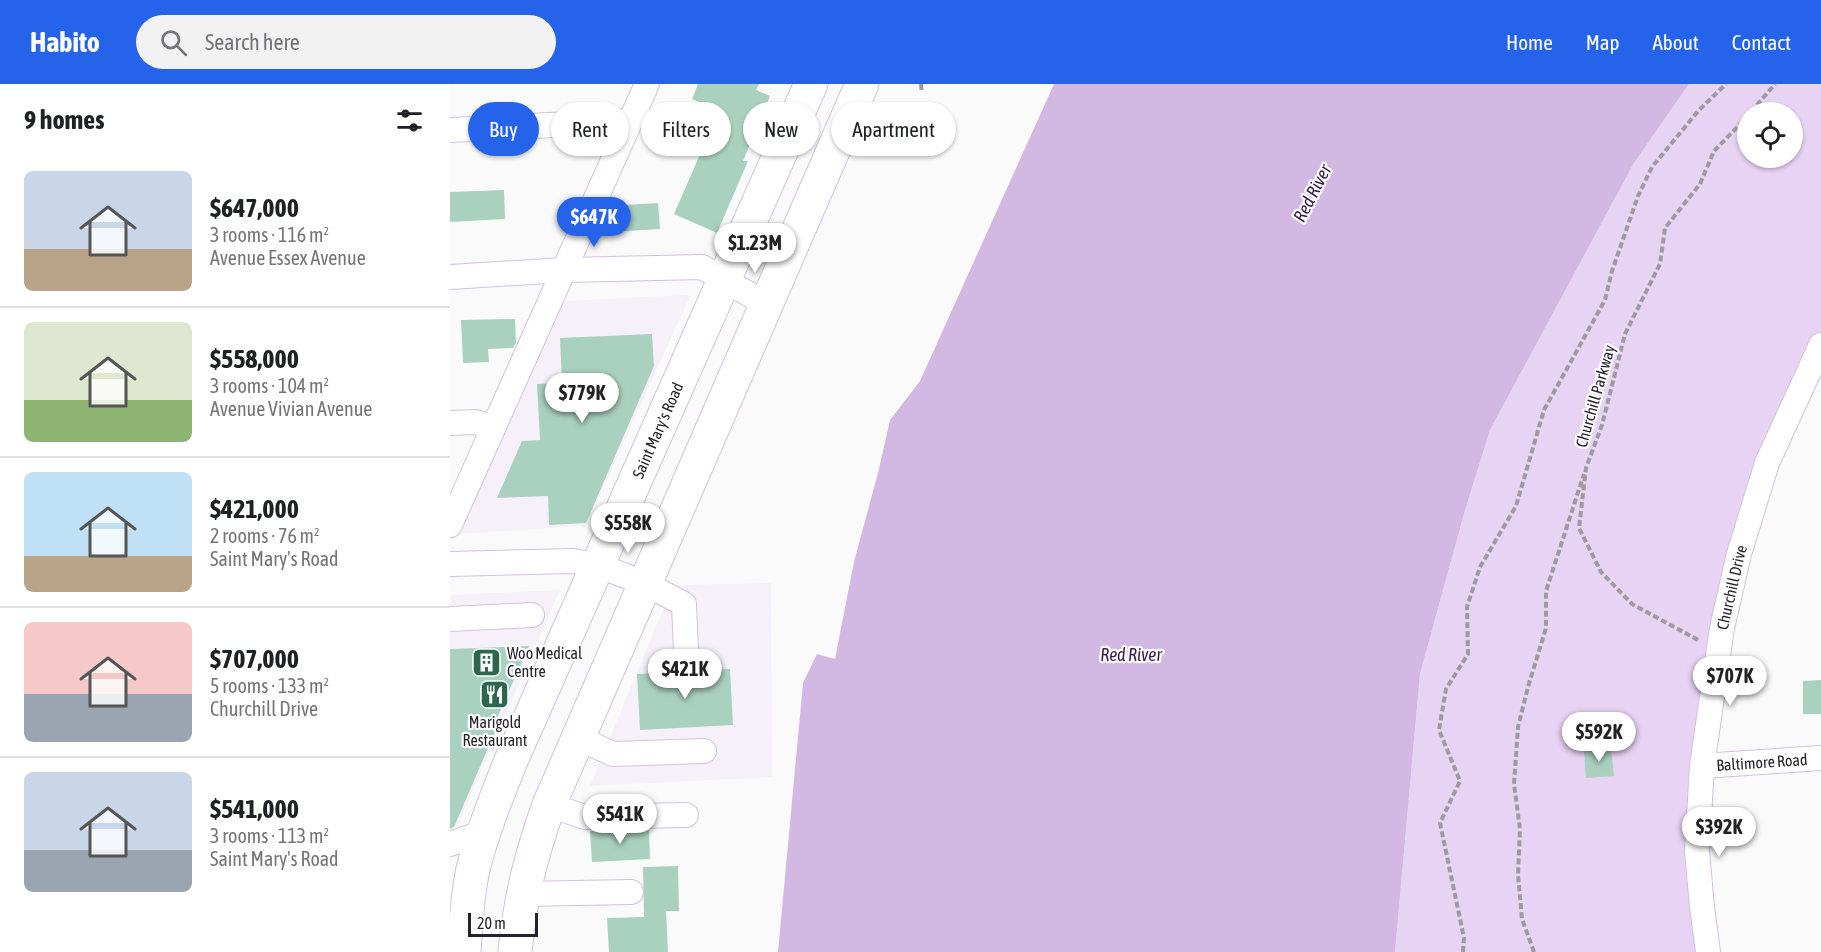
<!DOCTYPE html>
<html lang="en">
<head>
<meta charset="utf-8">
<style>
	body { margin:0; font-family:"Asap Condensed",sans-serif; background:#f2f2f2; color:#202124; height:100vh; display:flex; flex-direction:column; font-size:22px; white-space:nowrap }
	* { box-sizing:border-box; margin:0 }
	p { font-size:20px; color:#757577 }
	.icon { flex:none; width:33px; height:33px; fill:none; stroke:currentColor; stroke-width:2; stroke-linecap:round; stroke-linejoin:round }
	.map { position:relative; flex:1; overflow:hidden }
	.drawer { display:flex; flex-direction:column; background:#fff; width:450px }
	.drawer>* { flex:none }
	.top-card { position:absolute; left:18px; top:18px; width:570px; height:54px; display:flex; gap:12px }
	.controls { position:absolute; left:1287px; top:18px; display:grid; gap:12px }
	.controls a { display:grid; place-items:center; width:66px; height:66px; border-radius:50%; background:#fff; box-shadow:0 2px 4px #0004; font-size:30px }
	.scale { position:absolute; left:18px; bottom:15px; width:70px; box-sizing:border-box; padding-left:6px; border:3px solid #28212c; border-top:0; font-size:16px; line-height:21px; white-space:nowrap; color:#28212c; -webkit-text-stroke:4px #fff; paint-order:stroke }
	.price { position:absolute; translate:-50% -51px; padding:0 14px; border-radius:21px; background:#fff; color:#222; font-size:20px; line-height:39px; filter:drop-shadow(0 2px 3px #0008) }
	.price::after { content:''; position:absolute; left:50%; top:36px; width:18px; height:14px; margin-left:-9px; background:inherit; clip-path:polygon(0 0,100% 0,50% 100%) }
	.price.selected { background:#2563eb; color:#fff }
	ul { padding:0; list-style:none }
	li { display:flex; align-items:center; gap:18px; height:150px; padding:0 24px }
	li+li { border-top:2px solid #e0e0e0 }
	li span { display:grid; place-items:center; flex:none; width:168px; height:120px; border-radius:9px; color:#555 }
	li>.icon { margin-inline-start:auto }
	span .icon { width:72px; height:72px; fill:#fffc; stroke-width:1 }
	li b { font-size:26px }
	h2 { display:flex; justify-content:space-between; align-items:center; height:72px; padding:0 24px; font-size:26px }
	.tag { padding:0 21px; border-radius:27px; background:#fff; box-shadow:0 2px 4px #0004; font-size:21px; line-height:54px }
	.tag.selected { background:#2563eb; color:#fff }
	header { display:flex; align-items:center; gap:36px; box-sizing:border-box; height:84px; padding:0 30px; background:#2563eb; color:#fff }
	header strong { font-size:28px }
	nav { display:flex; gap:33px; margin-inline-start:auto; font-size:21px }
	.search { width:420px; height:54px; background:#f2f2f2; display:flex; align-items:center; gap:15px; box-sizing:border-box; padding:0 21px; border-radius:33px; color:#757577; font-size:22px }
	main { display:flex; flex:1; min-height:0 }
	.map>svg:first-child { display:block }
	.built { fill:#f6f1f9 }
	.green { fill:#e7d3f3; fill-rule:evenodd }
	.water { fill:#d3b8e3 }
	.building { fill:#aad1bf }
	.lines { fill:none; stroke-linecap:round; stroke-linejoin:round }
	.minor-casing { stroke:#d4c0e0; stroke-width:26 }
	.highway-casing { stroke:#d4c0e0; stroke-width:35 }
	.path { stroke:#9e9ba0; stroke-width:4; stroke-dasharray:6 3; stroke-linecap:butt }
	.minor { stroke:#fff; stroke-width:24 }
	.highway { stroke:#fff; stroke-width:33 }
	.labels { text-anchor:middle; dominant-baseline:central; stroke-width:4.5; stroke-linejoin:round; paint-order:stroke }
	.street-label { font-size:16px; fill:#28212c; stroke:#fff }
	.poi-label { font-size:16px; fill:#28212c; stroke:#fff; text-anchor:start }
	.water-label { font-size:18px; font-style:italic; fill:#3b194d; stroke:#fff }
</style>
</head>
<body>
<header>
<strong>Habito</strong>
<div class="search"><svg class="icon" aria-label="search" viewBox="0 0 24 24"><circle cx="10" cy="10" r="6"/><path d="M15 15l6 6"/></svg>Search here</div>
<nav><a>Home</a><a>Map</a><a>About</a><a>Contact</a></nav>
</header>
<main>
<section class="drawer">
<h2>9 homes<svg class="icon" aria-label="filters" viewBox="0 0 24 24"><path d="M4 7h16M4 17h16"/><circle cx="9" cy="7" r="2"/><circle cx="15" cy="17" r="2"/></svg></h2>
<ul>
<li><span style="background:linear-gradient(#c9d6e8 65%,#b9a48a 0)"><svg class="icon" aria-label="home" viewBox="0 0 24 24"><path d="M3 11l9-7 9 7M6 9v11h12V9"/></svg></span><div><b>$647,000</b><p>3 rooms · 116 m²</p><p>Avenue Essex Avenue</p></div></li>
<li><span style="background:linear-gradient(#dfe7d0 65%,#8fb573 0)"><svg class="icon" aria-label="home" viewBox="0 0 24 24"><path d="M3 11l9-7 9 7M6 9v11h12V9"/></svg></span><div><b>$558,000</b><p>3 rooms · 104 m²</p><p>Avenue Vivian Avenue</p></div></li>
<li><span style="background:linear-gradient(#bfe0f5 70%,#b9a48a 0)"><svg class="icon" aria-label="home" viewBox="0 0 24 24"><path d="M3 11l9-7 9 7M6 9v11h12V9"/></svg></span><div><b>$421,000</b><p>2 rooms · 76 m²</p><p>Saint Mary's Road</p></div></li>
<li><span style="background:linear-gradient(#f6c9c9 60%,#9aa5b1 0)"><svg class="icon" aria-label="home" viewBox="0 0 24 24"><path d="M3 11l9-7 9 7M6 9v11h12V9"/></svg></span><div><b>$707,000</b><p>5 rooms · 133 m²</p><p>Churchill Drive</p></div></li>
<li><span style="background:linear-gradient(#c9d6e8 65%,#9aa5b1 0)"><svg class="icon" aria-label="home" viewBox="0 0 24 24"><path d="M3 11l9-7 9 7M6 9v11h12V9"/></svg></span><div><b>$541,000</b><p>3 rooms · 113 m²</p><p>Saint Mary's Road</p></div></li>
</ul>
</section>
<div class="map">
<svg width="1371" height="868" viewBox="0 0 1371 868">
	<rect width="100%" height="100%" fill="#fafafa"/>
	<path class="built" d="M 236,211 L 240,212 L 135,444 L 131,442 L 8,450 L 112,217 Z
		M 321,499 L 322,693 L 140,702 L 223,501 Z
		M 110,506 L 7,742 L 0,742 L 0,511 Z"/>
	<path class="green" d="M 1239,0 L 1371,0 L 1371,261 L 1317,379 L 1260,618 L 1258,868 L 945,868 L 970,590 L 1014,430 L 1040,346 L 1184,79 ZM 1298,28 L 1342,28 L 1342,74 L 1298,74 Z"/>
	<path class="water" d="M 604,0 L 1239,0 L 1184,79 L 1040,346 L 1014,430 L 970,590 L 945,868 L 328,868 L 353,599 L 367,570 L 385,575 L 404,478 L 429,385 L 440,336 L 470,297 Z"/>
	<path class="building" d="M 248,0 L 309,0 L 306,6 L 320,12 L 293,77 L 298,77 L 267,149 L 224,130 L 255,59 L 240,52 L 254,20 L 242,15 Z
		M 54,106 L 55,135 L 0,138 L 0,108 Z
		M 208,119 L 210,145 L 159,148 L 158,122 Z
		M 65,235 L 66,259 L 63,264 L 38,265 L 39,278 L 13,279 L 11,236 Z
		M 202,250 L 204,282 L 136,439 L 99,441 L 98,412 L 47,414 L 72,357 L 90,356 L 87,300 L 112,299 L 110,254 Z
		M 79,562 L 47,634 L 51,634 L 4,743 L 0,745 L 0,565 Z
		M 280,585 L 283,641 L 190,646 L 187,590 Z
		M 1371,596 L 1371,630 L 1353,630 L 1353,597 Z
		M 1161,663 L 1164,692 L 1136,694 L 1134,665 Z
		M 199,746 L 200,775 L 142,778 L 140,747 Z
		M 228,782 L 229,827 L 216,827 L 218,868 L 159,868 L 157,834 L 194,833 L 193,783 Z"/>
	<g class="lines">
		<defs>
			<g id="minor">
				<path d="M 0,46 L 181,37"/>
				<path d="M 0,193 L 115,186 L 252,183 L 316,220"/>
				<path d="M 0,339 L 26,338 L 43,344"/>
				<path d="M 0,441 L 197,0"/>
				<path d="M 0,480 L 123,477 L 147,481 L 194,499 L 234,520 L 236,567"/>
				<path d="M 0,535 L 82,531"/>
				<path d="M 128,654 L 163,670 L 254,667"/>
				<path id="s1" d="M 1252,682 L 1371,674"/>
				<path d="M 99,721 L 135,733 L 236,731"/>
				<path d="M 0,760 L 34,748"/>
				<path d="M 72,810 L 181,808"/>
				<path id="s2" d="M 1258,868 L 1252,823 L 1247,767 L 1252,682 L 1272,544 L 1289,470 L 1317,379 L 1371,261"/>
			</g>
			<g id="highway">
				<path id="s3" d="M 14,868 C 16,840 17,812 23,785 C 32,749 46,714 60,679 L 361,0"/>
				<path d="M 65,868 C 70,815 81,771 99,721 L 412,0"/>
			</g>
		</defs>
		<use href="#minor" class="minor-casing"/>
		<use href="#highway" class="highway-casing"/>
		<path class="path" d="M 471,0 L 472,9
			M 1301,28 L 1325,0
			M 1248,556 L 1182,520 L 1151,488 L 1129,444 L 1136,384 L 1152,341 L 1175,250 L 1210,180 L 1215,144 L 1250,100 L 1264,67 L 1298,32
			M 1013,868 L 1014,854 L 990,739 L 1010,697 L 989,646 L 996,605 L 1018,570 L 1017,523 L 1030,483 L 1066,422 L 1094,326 L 1155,216 L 1162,187 L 1188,112 L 1202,83 L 1249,26 L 1276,0
			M 1084,868 L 1072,835 L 1068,791 L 1070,745 L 1064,700 L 1068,643 L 1078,603 L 1096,544 L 1096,507 L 1134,390"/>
		<use href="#minor" class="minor"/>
		<use href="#highway" class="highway"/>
	</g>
	<defs>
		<symbol id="building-square" viewBox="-11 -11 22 22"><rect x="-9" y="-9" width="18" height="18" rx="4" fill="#2c664f" stroke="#fff"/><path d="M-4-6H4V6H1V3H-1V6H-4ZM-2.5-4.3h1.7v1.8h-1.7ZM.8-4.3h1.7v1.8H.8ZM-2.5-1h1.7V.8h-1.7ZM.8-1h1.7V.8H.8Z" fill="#fff"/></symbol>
		<symbol id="restaurant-square" viewBox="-11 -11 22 22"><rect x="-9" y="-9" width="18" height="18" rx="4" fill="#2c664f" stroke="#fff"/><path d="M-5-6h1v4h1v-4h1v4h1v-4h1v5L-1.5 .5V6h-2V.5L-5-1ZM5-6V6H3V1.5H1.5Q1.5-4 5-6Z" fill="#fff"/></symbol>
	</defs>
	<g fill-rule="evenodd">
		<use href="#building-square" x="20" y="562" width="33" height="33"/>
		<use href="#restaurant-square" x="28" y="594" width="33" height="33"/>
	</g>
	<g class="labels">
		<g class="street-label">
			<text transform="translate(1145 312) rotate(-74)">Churchill Parkway</text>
			<text stroke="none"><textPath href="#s3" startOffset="560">Saint Mary's Road</textPath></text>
			<text stroke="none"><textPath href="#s2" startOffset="368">Churchill Drive</textPath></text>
			<text stroke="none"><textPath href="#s1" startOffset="60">Baltimore Road</textPath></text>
		</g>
		<g class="poi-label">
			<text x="57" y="569">Woo Medical<tspan x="57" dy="18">Centre</tspan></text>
			<text x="45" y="638" text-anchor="middle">Marigold<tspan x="45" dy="18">Restaurant</tspan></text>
		</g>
		<g class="water-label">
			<text transform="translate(862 109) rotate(-63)">Red River</text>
			<text x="681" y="570">Red River</text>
		</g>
	</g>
</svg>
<div class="controls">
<a><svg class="icon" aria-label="locate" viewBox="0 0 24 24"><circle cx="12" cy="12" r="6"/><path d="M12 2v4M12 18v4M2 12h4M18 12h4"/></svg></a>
</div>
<div class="scale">20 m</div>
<b class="price selected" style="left:144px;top:164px">$647K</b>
<b class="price" style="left:305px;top:190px">$1.23M</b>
<b class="price" style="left:132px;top:340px">$779K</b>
<b class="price" style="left:178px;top:470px">$558K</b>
<b class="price" style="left:235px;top:616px">$421K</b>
<b class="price" style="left:1280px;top:623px">$707K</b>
<b class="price" style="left:1149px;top:679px">$592K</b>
<b class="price" style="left:170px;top:761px">$541K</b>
<b class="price" style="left:1269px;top:774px">$392K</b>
<div class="top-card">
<a class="tag selected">Buy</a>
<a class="tag">Rent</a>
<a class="tag">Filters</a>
<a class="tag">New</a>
<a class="tag">Apartment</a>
</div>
</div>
</main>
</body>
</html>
